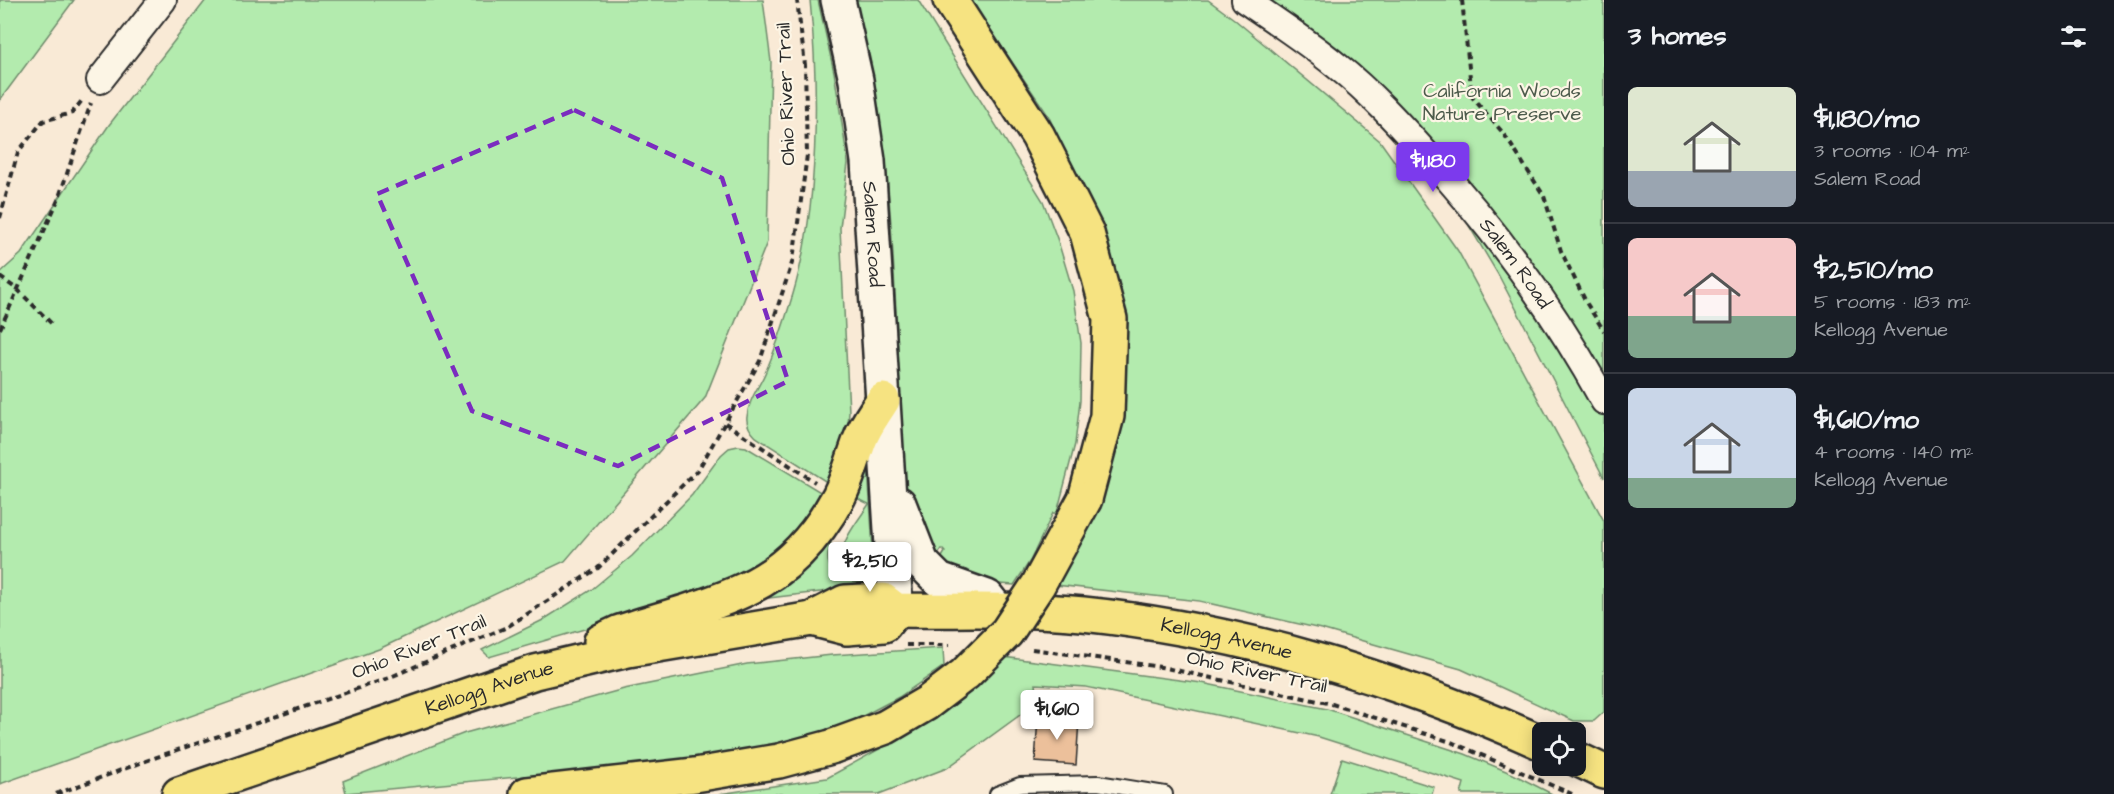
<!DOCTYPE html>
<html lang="en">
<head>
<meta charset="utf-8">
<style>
	body { margin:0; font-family:"Architects Daughter",sans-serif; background:#242831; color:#f1f3f6; height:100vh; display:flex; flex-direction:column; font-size:22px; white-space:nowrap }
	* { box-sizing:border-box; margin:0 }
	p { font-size:20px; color:#9ea1a6 }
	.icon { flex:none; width:33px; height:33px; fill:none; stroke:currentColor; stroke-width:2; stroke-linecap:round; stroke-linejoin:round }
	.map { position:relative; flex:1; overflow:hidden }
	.side { display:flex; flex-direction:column; background:#171b24; width:510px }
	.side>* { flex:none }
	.tools { position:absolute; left:1532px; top:722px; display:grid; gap:12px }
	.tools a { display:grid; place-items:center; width:54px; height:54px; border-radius:9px; background:#171b24; box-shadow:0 3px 15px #0003; font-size:30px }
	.price { position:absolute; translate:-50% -51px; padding:0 14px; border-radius:6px; background:#fff; color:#222; font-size:20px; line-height:39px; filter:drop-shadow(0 2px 3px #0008) }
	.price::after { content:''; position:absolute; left:50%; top:36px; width:18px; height:14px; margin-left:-9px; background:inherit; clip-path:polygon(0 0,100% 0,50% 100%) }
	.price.current { background:#7c3aed; color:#fff }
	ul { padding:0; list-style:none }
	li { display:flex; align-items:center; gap:18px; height:150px; padding:0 24px }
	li+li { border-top:2px solid #363941 }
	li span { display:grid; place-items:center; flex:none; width:168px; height:120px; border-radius:9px; color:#555 }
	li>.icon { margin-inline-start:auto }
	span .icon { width:72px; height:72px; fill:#fffc; stroke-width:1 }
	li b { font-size:26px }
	h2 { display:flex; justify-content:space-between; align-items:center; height:72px; padding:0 24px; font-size:26px }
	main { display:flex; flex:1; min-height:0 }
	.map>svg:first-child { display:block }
	.green { fill:#b3ebae; stroke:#6f8b6c; stroke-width:1.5 }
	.building { fill:#ecc09b; stroke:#2b2b2b; stroke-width:1.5 }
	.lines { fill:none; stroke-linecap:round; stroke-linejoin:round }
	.lane-casing { stroke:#2b2b2b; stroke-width:18 }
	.street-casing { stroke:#2b2b2b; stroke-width:30 }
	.secondary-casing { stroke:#2b2b2b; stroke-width:38 }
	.primary-casing { stroke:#2b2b2b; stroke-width:38 }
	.path { stroke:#2b2b2b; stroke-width:4; stroke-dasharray:6 4.5; stroke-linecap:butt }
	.lane { stroke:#fcf5e5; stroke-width:14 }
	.street { stroke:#fcf5e5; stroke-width:26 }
	.secondary { stroke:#fcf5e5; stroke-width:33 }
	.primary { stroke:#f6e381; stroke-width:33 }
	.primary-bridge-casing { stroke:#2b2b2b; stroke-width:38; stroke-linecap:butt }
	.primary-bridge { stroke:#f6e381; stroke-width:33 }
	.marked { fill:none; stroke:#7b2cbf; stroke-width:4.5; stroke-dasharray:12 8; stroke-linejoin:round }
	.labels { text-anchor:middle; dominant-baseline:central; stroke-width:4.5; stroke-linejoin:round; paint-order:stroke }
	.park-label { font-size:20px; fill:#4d5b4c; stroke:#fcf5e5 }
	.street-label { font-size:20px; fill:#2b2b2b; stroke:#fcf5e5 }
</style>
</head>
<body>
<main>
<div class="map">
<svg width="1604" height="794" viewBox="0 0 1604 794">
	<rect width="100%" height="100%" fill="#f9ead6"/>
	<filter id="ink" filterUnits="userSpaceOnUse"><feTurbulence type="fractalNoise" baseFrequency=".0167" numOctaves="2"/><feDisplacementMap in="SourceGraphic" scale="12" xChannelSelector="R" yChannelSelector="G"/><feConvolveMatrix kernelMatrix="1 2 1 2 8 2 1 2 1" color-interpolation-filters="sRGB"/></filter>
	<g filter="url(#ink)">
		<path class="green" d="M 0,0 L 74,0 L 0,100 Z
			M 206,0 L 763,0 L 771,62 L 767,242 L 705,398 L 565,561 L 379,649 L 0,784 L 0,273 L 21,254 L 109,125 Z
			M 810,0 L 818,0 L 834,72 L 848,163 L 840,228 L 849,412 L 847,437 L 833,486 L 756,437 C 750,431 746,425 747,417 C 748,400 760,386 766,371 C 777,346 785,320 793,294 C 819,206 819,90 810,0 Z
			M 854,0 L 918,0 L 1043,201 L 1058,241 L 1073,291 L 1081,343 L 1080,401 L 1075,444 L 1057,513 L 1053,513 L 1030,561 L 1014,585 L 973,582 L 942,564 L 942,557 L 945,552 L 942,549 L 939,553 L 931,554 L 912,526 L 904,484 C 899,393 897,302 890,211 C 885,140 872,69 854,0 Z
			M 970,0 L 1208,0 L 1234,19 L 1380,141 L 1458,251 L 1604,521 L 1604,712 L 1594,721 L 1574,721 L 1461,669 L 1321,629 L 1199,601 L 1056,585 L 1108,444 L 1095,218 L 1048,115 Z
			M 1245,0 L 1604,0 L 1604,478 L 1499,276 L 1465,219 L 1369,107 Z
			M 738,446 L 746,447 L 827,496 L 787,550 L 714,591 L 489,657 L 482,650 L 543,620 L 591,590 L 632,556 L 692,495 L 721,455 L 729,448 Z
			M 868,466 L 874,567 L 850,567 L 841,562 C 840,541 858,521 869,504 L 852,496 Z
			M 834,535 C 816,575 840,579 874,580 L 871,586 L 769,598 L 765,596 Z
			M 943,648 L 944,666 L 899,697 L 819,739 L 720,758 L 346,793 L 343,781 L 465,733 L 624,689 L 747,664 L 832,655 Z
			M 1003,657 L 1202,683 L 1327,709 L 1465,754 L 1513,774 L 1552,794 L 1461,794 L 1464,783 L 1319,737 L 1086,687 L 1036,684 L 1038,702 L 947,768 L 879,794 L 719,794 L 827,778 L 912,731 Z
			M 1342,758 L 1434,787 L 1432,794 L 1330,794 Z"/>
		<path class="building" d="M 1038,717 L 1079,720 L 1076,765 L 1035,762 Z"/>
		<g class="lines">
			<defs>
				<path id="lane" d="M 997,794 L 1020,785 L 1098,783 L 1165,794"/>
				<g id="street">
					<path id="s1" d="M 1245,0 C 1276,21 1308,42 1337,66 C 1370,92 1399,124 1427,155 C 1496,230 1555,312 1604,401"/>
					<path d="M 100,80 L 163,0"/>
				</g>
				<g id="secondary">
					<path id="s2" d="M 838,0 L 856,80 L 868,161 L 896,610"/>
					<path d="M 899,504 L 922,563 L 939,580 L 987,597 L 998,611"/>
				</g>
				<g id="primary">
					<path d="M 950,0 L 1038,136 L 1087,233 L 1110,319 L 1107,416 L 1085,499"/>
					<path d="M 812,619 L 847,628 L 884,625 L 896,610"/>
					<path d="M 601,641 L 620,632 C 661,618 706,608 746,589 C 787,570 818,535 839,496 C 848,478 853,459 860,440 C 865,426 875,413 883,400"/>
					<path d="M 1575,758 L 1604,772"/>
					<path id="s3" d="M 179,794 L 535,672 L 628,650 L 812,619 L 845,602 L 883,600 L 896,610 C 958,611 1022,608 1083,614 C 1239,630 1400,679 1542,743"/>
					<path d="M 527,794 L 695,775 L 779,761 L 831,747"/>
				</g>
			</defs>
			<use href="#lane" class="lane-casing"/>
			<use href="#street" class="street-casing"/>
			<use href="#secondary" class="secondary-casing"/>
			<use href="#primary" class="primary-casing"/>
			<path class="path" d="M 1462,0 L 1472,97 L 1504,134 L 1544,196 L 1561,251 L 1587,304 L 1604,331
				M 0,218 L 18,152 L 43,121 L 72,113 L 84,98
				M 0,277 L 18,290 L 52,324
				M 0,329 L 58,200 L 91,103
				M 725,423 L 815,482
				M 836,556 L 840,575
				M 837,562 L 850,571
				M 906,645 L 950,645
				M 1032,649 L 1161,667 L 1332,704 L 1451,742 L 1572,794
				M 56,794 L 154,758 L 386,679 L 507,627 L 598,568 L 698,470 L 760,361 L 793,260 L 807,155 L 805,65 L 797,0"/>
			<use href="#lane" class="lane"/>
			<use href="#street" class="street"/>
			<use href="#secondary" class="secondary"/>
			<use href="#primary" class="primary"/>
			<defs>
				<path id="primary-bridge" d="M 831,747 L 886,727 L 927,703 L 965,674 L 1007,632 L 1038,585 L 1085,499"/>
			</defs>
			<use href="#primary-bridge" class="primary-bridge-casing"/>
			<use href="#primary-bridge" class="primary-bridge"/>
		</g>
	</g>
	<path class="marked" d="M 574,110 L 722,178 L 788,381 L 618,466 L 472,411 L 377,194 Z"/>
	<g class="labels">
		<g class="park-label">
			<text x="1502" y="91">California Woods<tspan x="1502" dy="23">Nature Preserve</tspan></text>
		</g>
		<g class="street-label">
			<text transform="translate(786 94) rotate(-92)">Ohio River Trail</text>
			<text stroke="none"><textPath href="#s2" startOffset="237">Salem Road</textPath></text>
			<text stroke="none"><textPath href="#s1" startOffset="380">Salem Road</textPath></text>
			<text stroke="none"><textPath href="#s3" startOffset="1083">Kellogg Avenue</textPath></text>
			<text transform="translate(419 647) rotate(-22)">Ohio River Trail</text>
			<text transform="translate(1257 672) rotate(12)">Ohio River Trail</text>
			<text stroke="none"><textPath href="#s3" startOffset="328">Kellogg Avenue</textPath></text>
		</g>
	</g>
</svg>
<div class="tools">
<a><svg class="icon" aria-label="locate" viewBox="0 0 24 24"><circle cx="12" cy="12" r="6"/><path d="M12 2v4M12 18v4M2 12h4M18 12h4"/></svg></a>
</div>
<b class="price current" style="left:1433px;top:193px">$1,180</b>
<b class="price" style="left:870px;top:593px">$2,510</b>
<b class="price" style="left:1057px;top:741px">$1,610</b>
</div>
<section class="side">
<h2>3 homes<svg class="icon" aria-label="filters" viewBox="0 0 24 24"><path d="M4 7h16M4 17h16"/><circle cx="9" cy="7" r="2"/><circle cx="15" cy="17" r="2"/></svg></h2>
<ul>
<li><span style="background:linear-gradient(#dfe7d0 70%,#9aa5b1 0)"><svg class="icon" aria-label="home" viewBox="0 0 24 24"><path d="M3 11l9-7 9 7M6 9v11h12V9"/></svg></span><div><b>$1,180/mo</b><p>3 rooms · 104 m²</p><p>Salem Road</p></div></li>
<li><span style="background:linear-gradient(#f6c9c9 65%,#7fa58c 0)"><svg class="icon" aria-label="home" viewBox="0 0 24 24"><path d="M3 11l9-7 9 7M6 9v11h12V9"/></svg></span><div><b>$2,510/mo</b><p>5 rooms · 183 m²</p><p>Kellogg Avenue</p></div></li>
<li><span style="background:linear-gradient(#c9d6e8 75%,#7fa58c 0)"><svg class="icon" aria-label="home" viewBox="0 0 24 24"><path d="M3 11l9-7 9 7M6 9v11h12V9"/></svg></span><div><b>$1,610/mo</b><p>4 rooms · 140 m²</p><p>Kellogg Avenue</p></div></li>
</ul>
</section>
</main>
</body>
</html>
